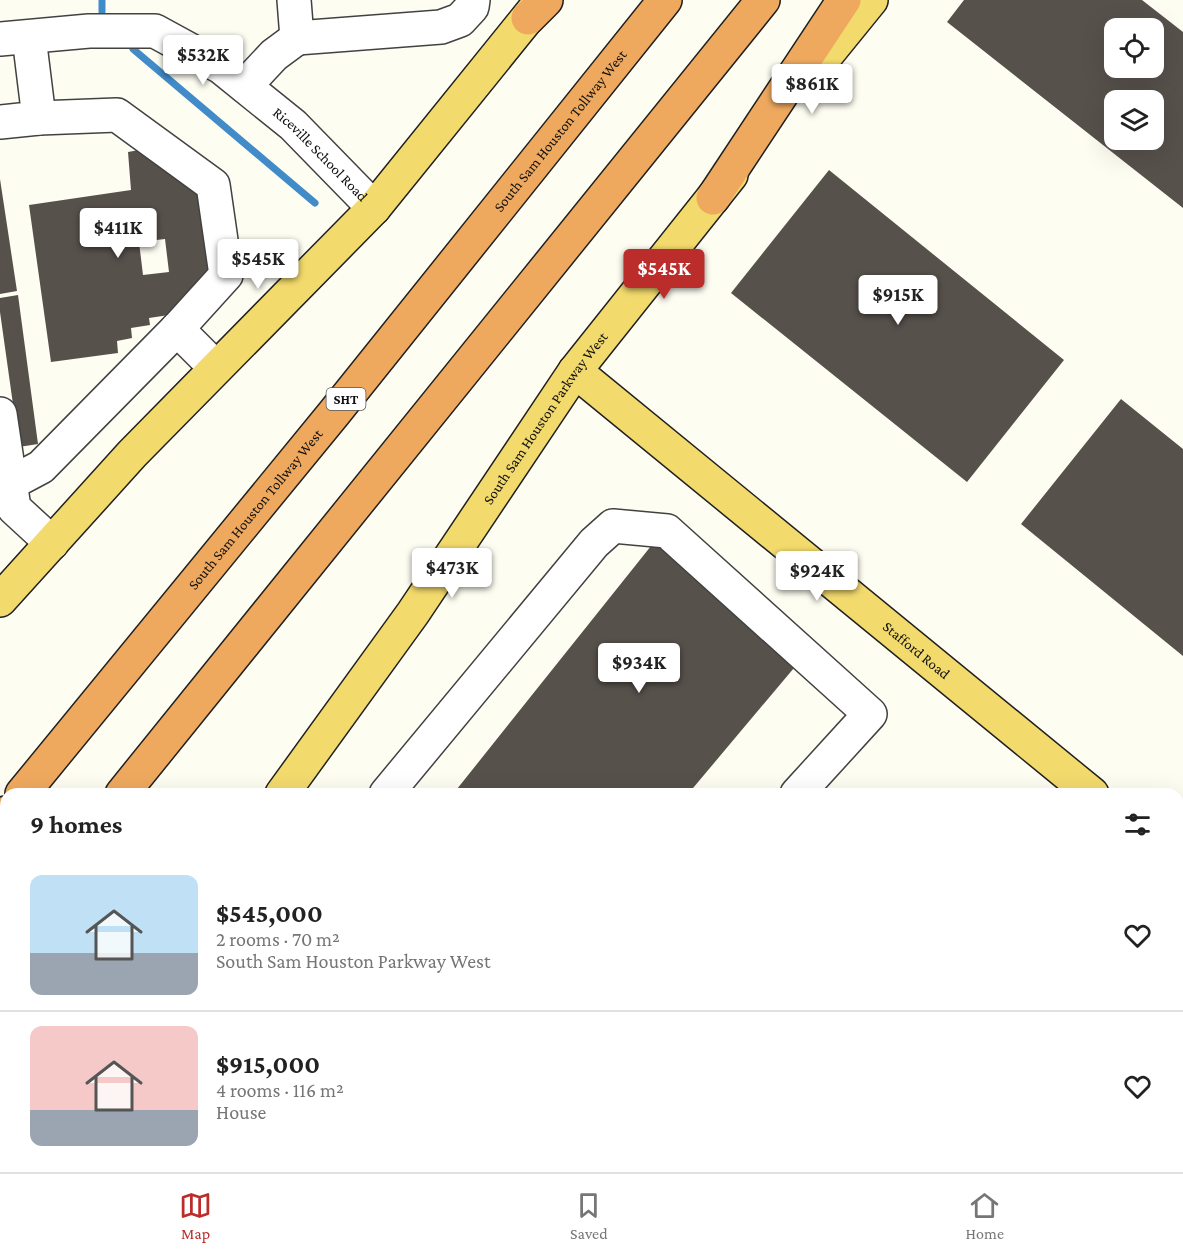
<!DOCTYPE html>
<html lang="en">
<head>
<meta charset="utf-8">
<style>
	body { margin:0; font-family:"Crimson Pro",serif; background:#f6f6f6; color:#222; height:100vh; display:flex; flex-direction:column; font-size:22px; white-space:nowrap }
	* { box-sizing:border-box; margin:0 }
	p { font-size:20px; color:#767676 }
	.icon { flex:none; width:33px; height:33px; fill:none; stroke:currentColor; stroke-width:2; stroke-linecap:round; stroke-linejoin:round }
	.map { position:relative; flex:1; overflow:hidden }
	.sheet { position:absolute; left:0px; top:788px; width:1184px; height:386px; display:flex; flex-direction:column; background:#fff; border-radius:18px 18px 0 0; box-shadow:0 6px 24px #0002 }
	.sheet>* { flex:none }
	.buttons { position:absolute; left:1104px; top:18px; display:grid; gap:12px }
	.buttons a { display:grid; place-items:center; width:60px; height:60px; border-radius:12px; background:#fff; box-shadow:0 6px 24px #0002; font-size:30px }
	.price { position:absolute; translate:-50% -51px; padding:0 14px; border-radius:6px; background:#fff; color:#222; font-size:20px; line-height:39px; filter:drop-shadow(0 2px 3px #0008) }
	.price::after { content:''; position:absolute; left:50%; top:36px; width:18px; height:14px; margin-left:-9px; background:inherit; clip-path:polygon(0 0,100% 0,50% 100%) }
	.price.selected { background:#bb2d2b; color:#fff }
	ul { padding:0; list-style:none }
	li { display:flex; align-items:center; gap:18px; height:150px; padding:0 30px }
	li+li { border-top:2px solid #e0e0e0 }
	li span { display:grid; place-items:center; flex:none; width:168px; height:120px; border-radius:12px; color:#555 }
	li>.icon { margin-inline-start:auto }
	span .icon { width:72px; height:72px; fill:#fffc; stroke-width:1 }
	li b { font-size:26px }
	h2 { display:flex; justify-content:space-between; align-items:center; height:72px; padding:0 30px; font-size:26px }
	.dock { display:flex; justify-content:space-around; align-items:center; height:84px; border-top:2px solid #e0e0e0; background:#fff; font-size:16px; color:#767676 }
	.dock a { display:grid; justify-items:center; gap:3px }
	.dock .selected { color:#bb2d2b }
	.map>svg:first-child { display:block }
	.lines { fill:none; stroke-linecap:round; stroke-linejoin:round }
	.stream { stroke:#418bc9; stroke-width:7 }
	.building { fill:#57514c; fill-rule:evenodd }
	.minor-casing { stroke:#424242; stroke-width:36 }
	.major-casing { stroke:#202020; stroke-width:36 }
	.highway-casing { stroke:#202020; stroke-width:36 }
	.minor { stroke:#fff; stroke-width:33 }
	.major { stroke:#f3da6d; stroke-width:33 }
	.highway { stroke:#efa95f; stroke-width:33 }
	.labels { text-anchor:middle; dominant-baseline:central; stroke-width:6; stroke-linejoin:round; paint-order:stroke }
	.shield { fill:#fff; stroke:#575757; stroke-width:1.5 }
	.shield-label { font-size:14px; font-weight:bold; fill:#0f0f0f }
	.street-label { font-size:15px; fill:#0f0f0f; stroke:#fff }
</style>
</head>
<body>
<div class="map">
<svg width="1183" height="1172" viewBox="0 0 1183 1172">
	<rect width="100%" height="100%" fill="#fefdf2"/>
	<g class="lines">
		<path class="stream" d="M 102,0 L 102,12
			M 133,49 L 315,203
			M 1139,1167 L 1139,1172"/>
	</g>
	<path class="building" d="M 964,0 L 1142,0 L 1183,32 L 1183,208 L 947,22 ZM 1114,28 L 1154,28 L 1154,68 L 1114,68 ZM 1114,100 L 1154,100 L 1154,140 L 1114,140 Z
		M 139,150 L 202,197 L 212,272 L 169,315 L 149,318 L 150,325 L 131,328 L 132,338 L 117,341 L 118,353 L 51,362 L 29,205 L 131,190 L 128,152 ZM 165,239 L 169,272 L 143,275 L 139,242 Z
		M 829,170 L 1064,360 L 967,482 L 731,293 Z
		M 0,179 L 17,291 L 0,294 Z
		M 18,295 L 38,444 L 19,447 L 0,312 L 0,298 Z
		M 1121,399 L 1183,449 L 1183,656 L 1021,524 Z
		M 655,541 L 799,662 L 688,794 L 453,794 Z
		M 343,1167 L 397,1167 L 404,1172 L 339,1172 Z
		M 822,1167 L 1058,1167 L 1059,1172 L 822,1172 Z"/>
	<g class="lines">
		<defs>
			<g id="minor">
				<path d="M 294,0 L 297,38 L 441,27 L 460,20 L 472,7 L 473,0"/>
				<path id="s1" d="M 0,39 L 89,31 L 155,31 L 221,67 L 293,125 L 374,208"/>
				<path d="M 245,86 L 274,55 L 297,38"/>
				<path d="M 0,122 L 39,118 L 29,37"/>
				<path d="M 177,329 L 216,368"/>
				<path d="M 0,414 L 14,508 L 52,543"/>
				<path d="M 9,484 L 41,467 L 177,329 L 226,275 L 213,185 L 117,115 L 39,118"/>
				<path d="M 386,794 L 594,543 L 613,526 L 667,531 L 870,714 L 797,794"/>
				<path d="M 521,1167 L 527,1172"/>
				<path d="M 711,1167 L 711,1172"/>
			</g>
			<g id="major">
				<path d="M 802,85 L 871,0"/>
				<path id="s2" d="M 575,371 L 1092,794"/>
				<path d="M 0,600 L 132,454 L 374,208 L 542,0"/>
				<path id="s3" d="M 282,794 L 413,613 L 575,371 L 731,175"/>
				<path d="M 1178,863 L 1183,868"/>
				<path d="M 0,1104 L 6,1105"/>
				<path d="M 0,1155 L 6,1148"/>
				<path d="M 46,1167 L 46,1172"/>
			</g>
			<g id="highway">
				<path d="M 528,18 L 546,0"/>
				<path d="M 713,198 L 844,0"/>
				<path id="s4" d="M 22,794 L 335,412 L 665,0"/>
				<path d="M 122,794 L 763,0"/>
				<path d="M 0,821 L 6,813"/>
				<path d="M 0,945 L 6,937"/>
			</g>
		</defs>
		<use href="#minor" class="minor-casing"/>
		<use href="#major" class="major-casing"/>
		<use href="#highway" class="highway-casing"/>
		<use href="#minor" class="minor"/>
		<use href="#major" class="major"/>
		<use href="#highway" class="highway"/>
	</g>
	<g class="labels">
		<rect class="shield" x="326.5" y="388" width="39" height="22" rx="4.5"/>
		<g class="shield-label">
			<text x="346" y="399">SHT</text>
		</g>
		<g class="street-label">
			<text stroke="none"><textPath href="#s4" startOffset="854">South Sam Houston Tollway West</textPath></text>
			<text stroke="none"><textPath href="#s1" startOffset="363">Riceville School Road</textPath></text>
			<text stroke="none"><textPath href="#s3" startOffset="459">South Sam Houston Parkway West</textPath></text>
			<text stroke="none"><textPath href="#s4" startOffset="368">South Sam Houston Tollway West</textPath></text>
			<text stroke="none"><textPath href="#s2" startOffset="441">Stafford Road</textPath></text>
		</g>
	</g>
</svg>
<div class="buttons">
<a><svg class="icon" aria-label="locate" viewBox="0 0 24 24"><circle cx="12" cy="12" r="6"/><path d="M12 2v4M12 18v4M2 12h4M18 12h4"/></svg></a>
<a><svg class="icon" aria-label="layers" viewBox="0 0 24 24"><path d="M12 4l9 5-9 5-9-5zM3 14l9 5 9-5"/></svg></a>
</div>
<b class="price" style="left:203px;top:86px">$532K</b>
<b class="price" style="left:812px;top:115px">$861K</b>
<b class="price" style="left:118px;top:259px">$411K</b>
<b class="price" style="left:258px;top:290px">$545K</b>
<b class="price selected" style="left:664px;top:300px">$545K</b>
<b class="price" style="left:898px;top:326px">$915K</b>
<b class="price" style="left:452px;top:599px">$473K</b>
<b class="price" style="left:817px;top:602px">$924K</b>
<b class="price" style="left:639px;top:694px">$934K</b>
<section class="sheet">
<h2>9 homes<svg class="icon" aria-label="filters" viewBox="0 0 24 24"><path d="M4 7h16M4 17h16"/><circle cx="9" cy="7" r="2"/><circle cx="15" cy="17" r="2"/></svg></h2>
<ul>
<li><span style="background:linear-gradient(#bfe0f5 65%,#9aa5b1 0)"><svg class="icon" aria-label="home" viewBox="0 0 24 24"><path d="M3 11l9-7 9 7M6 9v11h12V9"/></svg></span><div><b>$545,000</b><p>2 rooms · 70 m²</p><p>South Sam Houston Parkway West</p></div><svg class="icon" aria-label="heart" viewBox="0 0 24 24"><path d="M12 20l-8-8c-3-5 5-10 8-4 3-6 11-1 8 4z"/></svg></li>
<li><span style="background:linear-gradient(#f6c9c9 70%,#9aa5b1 0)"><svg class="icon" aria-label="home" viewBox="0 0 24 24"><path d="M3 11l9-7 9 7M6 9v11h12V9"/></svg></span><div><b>$915,000</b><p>4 rooms · 116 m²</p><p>House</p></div><svg class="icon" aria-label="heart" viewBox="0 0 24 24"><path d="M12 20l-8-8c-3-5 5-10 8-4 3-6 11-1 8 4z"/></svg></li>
</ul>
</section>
</div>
<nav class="dock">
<a class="selected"><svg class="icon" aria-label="map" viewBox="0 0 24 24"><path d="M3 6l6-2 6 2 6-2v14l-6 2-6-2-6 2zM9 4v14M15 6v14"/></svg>Map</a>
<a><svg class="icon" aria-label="saved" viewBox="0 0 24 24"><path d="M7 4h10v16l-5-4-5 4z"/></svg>Saved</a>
<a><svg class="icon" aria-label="home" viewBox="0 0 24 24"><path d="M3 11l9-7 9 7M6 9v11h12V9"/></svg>Home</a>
</nav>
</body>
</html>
